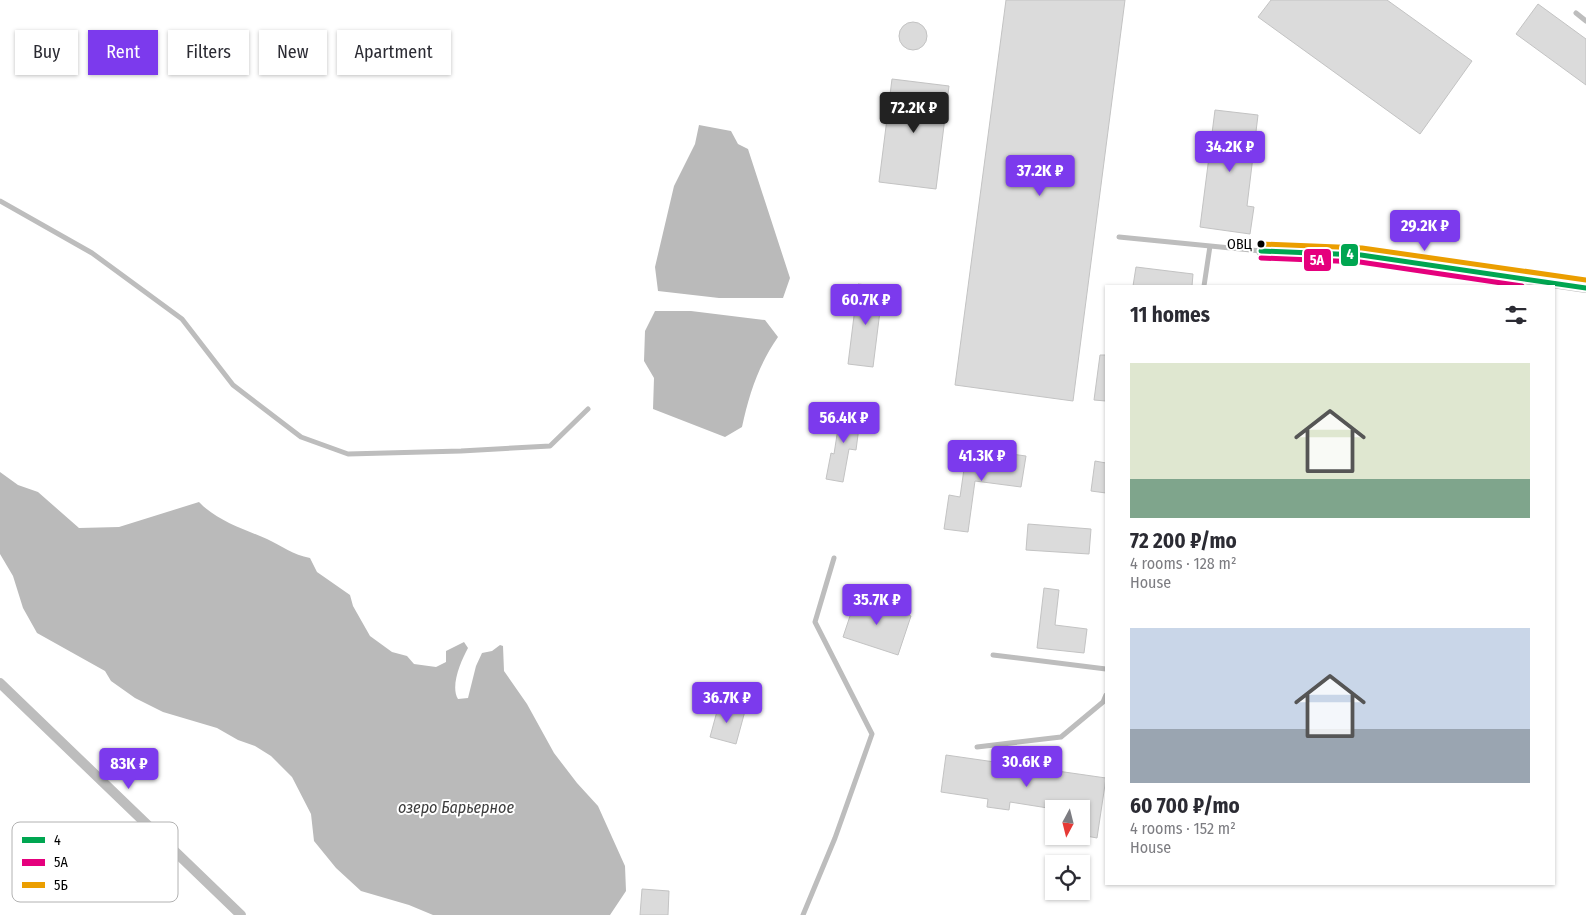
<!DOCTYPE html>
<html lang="en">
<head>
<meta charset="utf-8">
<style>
	body { margin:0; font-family:"Fira Sans Condensed",sans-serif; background:#f2f2f3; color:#2b2b33; height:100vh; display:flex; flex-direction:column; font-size:19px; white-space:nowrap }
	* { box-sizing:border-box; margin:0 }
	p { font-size:16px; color:#7c7c81 }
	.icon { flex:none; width:28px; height:28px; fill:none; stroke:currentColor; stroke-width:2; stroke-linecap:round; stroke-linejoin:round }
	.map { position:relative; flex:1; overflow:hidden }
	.panel { position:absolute; left:1105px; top:285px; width:450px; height:600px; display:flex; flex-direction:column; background:#fff; border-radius:0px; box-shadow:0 1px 4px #0004 }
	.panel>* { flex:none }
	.hud { position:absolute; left:15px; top:30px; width:475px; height:45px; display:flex; gap:10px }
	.needle { width:32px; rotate:187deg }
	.buttons { position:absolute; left:1045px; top:800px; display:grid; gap:10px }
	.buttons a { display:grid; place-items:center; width:45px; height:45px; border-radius:0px; background:#fff; box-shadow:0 1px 4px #0004; font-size:25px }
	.price { position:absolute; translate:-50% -42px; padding:0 11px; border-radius:5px; background:#7c3aed; color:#fff; font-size:16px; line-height:32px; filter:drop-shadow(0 1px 2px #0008) }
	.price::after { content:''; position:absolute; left:50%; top:30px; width:15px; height:11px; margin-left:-8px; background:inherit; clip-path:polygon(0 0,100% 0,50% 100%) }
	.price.selected { background:#222; color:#fff }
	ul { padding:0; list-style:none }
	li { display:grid; align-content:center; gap:10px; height:265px; padding:0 25px }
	li span { display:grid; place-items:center; height:155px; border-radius:0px; color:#555 }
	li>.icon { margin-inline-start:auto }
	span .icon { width:90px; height:90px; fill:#fffc; stroke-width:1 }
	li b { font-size:21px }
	h2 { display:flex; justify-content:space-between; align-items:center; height:60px; padding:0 25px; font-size:21px }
	.pill { padding:0 18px; border-radius:0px; background:#fff; box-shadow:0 1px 4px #0004; font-size:18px; line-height:45px }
	.pill.selected { background:#7c3aed; color:#fff }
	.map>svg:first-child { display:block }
	.water { fill:#bababa }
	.building { fill:#dbdbdb; stroke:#c3c3c3 }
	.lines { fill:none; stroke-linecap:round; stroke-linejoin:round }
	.lane { stroke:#bdbdbd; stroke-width:5 }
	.street { stroke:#bdbdbd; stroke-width:10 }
	.bus-1-casing { stroke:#fff; stroke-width:9 }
	.bus-2-casing { stroke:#fff; stroke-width:9 }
	.bus-3-casing { stroke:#fff; stroke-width:9 }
	.bus-1 { stroke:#00a651; stroke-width:5 }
	.bus-2 { stroke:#e5007d; stroke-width:5 }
	.bus-3 { stroke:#eb9e00; stroke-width:5 }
	.bus-dot { fill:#000; stroke:#fff; stroke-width:2 }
	.labels { text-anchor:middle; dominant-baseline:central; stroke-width:4; stroke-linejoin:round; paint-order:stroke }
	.bus-label { font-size:14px; fill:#000; stroke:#fff; text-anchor:end }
	.water-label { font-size:16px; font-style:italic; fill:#3d3d3d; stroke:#fff }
	.key { fill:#fff; stroke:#b2b2b2; stroke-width:1 }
	.key-label { font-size:14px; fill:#000 }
	.line-badge { stroke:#fff; stroke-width:2 }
	.badge-label { font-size:14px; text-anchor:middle; font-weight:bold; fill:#fff }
</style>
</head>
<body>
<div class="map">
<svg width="1586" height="915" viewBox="0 0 1586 915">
	<rect width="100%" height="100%" fill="#fff"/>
	<path class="water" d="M 699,125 L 731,131 L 738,144 L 748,149 L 790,278 L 783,298 L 719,298 L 658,291 L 655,267 L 674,186 L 695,144 Z
		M 655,311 L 691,311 L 765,320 L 778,337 C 759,364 749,394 742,427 L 725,437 L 653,409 L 654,378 L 644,361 L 645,331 Z
		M 0,472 L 18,485 L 38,492 L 79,528 L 119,527 L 199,502 C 217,521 244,529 267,539 C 282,546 293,555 310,558 L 317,572 L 350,595 L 353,606 L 370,636 L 392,652 L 407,656 L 414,664 L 436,667 L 446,662 L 446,651 L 464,642 L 468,648 C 461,661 450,686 458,699 L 468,698 L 476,666 L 482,653 L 492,651 L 500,645 L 503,646 L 504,671 L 527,704 L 554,753 L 577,783 L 598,806 L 625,866 L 626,891 L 610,915 L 433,915 L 409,905 L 361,891 L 336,868 L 314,841 L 311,814 L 292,777 L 271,756 L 255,746 L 238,740 L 217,728 L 163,712 L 135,698 L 111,681 L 105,671 L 37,633 L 23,608 L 13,576 L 0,554 Z"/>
	<path class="building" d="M 1006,0 L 1125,0 L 1073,401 L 955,385 Z
		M 1271,0 L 1387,0 L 1472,61 L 1420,134 L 1258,17 Z
		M 1538,4 L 1586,39 L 1586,85 L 1516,34 Z
		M899 36a14 14 0 1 1 28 0a14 14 0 1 1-28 0Z
		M 892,79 L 949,86 L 936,189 L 879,182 Z
		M 1215,110 L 1258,115 L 1247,206 L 1254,207 L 1250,234 L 1200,227 Z
		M 1136,267 L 1193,274 L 1192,286 L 1133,286 Z
		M 858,284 L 883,287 L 873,367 L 848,364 Z
		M 1100,355 L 1106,355 L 1106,401 L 1094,400 Z
		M 841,409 L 861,412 L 856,450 L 849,449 L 843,482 L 826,479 L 831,453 L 834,454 Z
		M 967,448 L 1026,456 L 1021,487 L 975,481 L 968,532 L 944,529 L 949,495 L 960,497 Z
		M 1095,461 L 1106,463 L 1106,493 L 1091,491 Z
		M 1028,524 L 1091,529 L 1089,554 L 1026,550 Z
		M 1044,588 L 1059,590 L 1055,625 L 1087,629 L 1084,653 L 1037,648 Z
		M 856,598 L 911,616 L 898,655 L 843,637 Z
		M 719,704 L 745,711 L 736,744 L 710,737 Z
		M 946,755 L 1106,778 L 1097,838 L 1081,835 L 1081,809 L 1054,809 L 1010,802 L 1009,810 L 987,807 L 988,799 L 941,792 Z
		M 642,889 L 669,891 L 668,915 L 640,915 Z"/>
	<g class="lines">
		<path class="lane" d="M 1576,13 L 1586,21
			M 0,201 L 92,253 L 182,319 L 233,385 L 301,437 L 348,454 L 461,451 L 550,446 L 588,409
			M 1119,237 L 1261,251
			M 1204,286 L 1210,246
			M 993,655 L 1106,669
			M 977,747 L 1061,737 L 1103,702 L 1106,695
			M 803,915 L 835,838 L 872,734 L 815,622 L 834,558"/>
		<path class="street" d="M 1261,251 L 1361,255 L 1586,288
			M 0,683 L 241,915"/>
		<defs>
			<path id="bus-1" d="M 1261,251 L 1361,255 L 1586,288"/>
			<path id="bus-2" d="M 1261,258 L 1360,262 L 1522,286"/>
			<path id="bus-3" d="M 1261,244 L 1362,248 L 1586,280"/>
		</defs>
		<use href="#bus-1" class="bus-1-casing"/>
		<use href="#bus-2" class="bus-2-casing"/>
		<use href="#bus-3" class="bus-3-casing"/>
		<use href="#bus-1" class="bus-1"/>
		<use href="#bus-2" class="bus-2"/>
		<use href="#bus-3" class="bus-3"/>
	</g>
	<circle class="bus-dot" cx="1261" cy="244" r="4.5"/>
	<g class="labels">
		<g class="bus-label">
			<text x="1252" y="244">ОВЦ</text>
		</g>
		<g class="water-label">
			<text x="456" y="807">озеро Барьерное</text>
		</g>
	</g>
	<rect x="12" y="822" width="166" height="80" rx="8" class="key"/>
	<rect x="22" y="837" width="23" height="6" fill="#00a651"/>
	<rect x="22" y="859" width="23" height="7" fill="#e5007d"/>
	<rect x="22" y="882" width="23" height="6" fill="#eb9e00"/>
	<g class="key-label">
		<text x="54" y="845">4</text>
		<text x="54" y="867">5А</text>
		<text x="54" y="890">5Б</text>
	</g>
	<g class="line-badge">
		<rect x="1340" y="243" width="19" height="24" rx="5" fill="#00a651"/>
		<rect x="1303" y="248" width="29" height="24" rx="5" fill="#e5007d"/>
	</g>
	<g class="badge-label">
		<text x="1350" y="259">4</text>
		<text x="1317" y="265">5А</text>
	</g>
</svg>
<div class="buttons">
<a><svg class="needle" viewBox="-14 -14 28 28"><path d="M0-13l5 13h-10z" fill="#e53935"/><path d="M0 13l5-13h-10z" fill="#7c7c81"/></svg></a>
<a><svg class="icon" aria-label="locate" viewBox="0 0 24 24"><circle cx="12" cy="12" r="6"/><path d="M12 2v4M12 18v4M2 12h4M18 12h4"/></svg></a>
</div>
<b class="price selected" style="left:914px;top:134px">72.2K ₽</b>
<b class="price" style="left:1230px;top:173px">34.2K ₽</b>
<b class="price" style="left:1040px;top:197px">37.2K ₽</b>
<b class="price" style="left:1425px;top:252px">29.2K ₽</b>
<b class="price" style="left:866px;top:326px">60.7K ₽</b>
<b class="price" style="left:844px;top:444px">56.4K ₽</b>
<b class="price" style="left:982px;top:482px">41.3K ₽</b>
<b class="price" style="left:877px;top:626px">35.7K ₽</b>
<b class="price" style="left:727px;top:724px">36.7K ₽</b>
<b class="price" style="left:1027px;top:788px">30.6K ₽</b>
<b class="price" style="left:129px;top:790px">83K ₽</b>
<div class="hud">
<a class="pill">Buy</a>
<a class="pill selected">Rent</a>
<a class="pill">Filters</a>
<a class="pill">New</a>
<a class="pill">Apartment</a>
</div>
<section class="panel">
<h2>11 homes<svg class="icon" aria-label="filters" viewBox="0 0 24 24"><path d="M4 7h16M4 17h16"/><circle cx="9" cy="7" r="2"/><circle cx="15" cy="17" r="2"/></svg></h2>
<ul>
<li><span style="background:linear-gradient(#dfe7d0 75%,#7fa58c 0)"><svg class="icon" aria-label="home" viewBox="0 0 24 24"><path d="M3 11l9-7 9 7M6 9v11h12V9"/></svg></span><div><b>72 200 ₽/mo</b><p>4 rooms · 128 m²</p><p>House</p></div></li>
<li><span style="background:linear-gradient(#c9d6e8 65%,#9aa5b1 0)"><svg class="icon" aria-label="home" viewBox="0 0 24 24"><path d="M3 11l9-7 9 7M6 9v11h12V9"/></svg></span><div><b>60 700 ₽/mo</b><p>4 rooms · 152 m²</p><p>House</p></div></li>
</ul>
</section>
</div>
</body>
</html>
